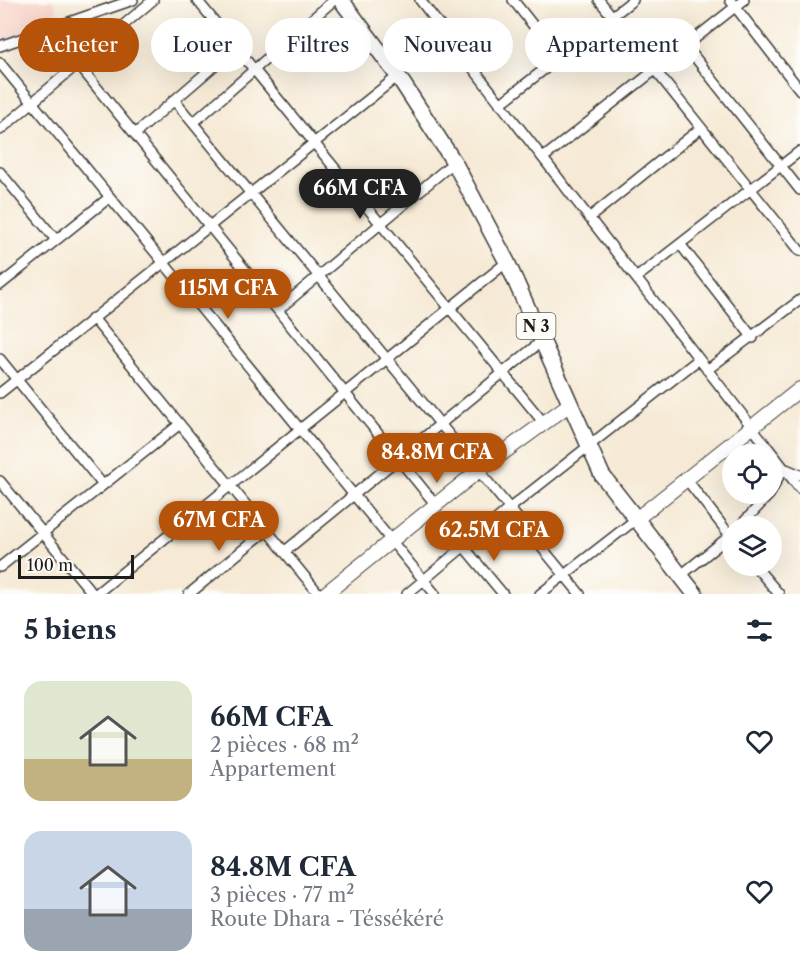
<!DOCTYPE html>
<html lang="fr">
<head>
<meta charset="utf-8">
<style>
	body { margin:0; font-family:"Libre Caslon Text",serif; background:#f2f2f3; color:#1f2937; height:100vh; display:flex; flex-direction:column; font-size:22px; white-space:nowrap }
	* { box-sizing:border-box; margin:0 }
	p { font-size:20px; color:#747a83 }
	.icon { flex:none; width:33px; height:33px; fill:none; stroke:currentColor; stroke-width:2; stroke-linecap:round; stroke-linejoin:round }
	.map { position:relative; height:594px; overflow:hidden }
	.drawer { display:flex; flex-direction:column; background:#fff; flex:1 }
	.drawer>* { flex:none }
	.guide { position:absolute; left:18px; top:18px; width:765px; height:54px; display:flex; gap:12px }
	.fabs { position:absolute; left:722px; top:444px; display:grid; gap:12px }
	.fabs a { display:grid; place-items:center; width:60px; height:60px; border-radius:50%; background:#fff; box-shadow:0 6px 24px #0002; font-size:30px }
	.scale { position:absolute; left:18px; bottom:15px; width:116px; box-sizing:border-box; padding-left:6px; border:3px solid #1c1c1c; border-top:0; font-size:16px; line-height:21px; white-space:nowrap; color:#1c1c1c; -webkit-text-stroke:4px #fdfcf7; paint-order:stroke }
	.price { position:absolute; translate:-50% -51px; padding:0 14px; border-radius:21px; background:#b45309; color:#fff; font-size:20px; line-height:39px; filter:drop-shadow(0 2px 3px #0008) }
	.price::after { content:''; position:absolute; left:50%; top:36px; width:18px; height:14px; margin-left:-9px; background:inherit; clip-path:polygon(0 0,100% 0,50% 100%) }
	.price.selected { background:#222; color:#fff }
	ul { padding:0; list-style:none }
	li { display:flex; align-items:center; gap:18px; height:150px; padding:0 24px }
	li span { display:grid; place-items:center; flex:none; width:168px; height:120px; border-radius:18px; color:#555 }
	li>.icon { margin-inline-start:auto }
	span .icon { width:72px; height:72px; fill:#fffc; stroke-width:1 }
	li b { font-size:26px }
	h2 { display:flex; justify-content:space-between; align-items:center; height:72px; padding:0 24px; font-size:26px }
	.chip { padding:0 21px; border-radius:27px; background:#fff; box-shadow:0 6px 24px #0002; font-size:21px; line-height:54px }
	.chip.selected { background:#b45309; color:#fff }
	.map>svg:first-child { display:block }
	.built { fill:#f7d1c6 }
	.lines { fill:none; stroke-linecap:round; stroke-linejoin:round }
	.street-casing { stroke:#3d3b38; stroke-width:12 }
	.secondary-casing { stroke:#3d3b38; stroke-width:16 }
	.primary-casing { stroke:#3d3b38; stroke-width:18 }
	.street { stroke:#fff; stroke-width:9 }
	.secondary { stroke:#fff; stroke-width:14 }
	.primary { stroke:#fff; stroke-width:15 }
	.labels { text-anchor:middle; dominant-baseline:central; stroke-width:4.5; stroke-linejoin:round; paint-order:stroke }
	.shield { fill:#fdfcf7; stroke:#605f5e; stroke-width:1.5 }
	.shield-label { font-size:16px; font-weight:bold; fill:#1c1c1c }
</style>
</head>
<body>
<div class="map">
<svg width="800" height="594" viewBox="0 0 800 594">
	<rect width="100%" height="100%" fill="#fdfcf7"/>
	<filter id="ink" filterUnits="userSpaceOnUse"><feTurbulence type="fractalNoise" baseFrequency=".0167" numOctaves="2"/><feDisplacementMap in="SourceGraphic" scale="12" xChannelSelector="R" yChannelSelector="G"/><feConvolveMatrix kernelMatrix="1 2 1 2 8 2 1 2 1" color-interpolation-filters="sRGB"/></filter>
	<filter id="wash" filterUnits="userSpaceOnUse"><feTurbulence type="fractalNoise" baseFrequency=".008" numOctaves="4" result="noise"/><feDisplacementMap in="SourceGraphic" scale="24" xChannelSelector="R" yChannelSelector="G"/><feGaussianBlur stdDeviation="1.35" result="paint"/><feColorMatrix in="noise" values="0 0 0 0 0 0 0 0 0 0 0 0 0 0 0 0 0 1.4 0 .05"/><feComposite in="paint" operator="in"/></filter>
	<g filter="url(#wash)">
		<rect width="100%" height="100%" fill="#f6ead6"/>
		<path class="built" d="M 0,0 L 53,0 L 60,17 L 0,43 Z"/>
	</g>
	<g filter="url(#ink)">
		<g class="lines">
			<defs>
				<path id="street" d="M 197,0 L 543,422
					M 420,0 L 800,489
					M 513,0 L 559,58
					M 599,0 L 800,251
					M 730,0 L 800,90
					M 0,46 L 133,0
					M 686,46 L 800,190
					M 0,63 L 435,594
					M 77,63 L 436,505
					M 174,100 L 580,594
					M 500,104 L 633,0
					M 193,123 L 334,0
					M 0,130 L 153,0
					M 135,134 L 236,47
					M 543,158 L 744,0
					M 0,172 L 56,240
					M 589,218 L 701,128
					M 680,244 L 753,338
					M 636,278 L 800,151
					M 0,285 L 110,197
					M 278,310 L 454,162
					M 93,318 L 319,594
					M 0,359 L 103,485
					M 707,370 L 800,300
					M 0,393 L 398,76
					M 786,469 L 800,475
					M 687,480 L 732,538
					M 0,481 L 93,594
					M 771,492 L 783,468
					M 740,526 L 770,494
					M 464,547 L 503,594
					M 284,552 L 543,340
					M 755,566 L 779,594
					M 0,567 L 180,424
					M 680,576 L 732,534
					M 96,594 L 507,262
					M 189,594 L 267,530
					M 407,594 L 510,508 L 699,359
					M 540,594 L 635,520"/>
				<path id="secondary" d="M 635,520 L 800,389
					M 325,594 L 478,471 L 570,404"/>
				<path id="primary" d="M 341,0 L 398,76 L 454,162 L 507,262 L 602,475 L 695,594"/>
			</defs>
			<use href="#street" class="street-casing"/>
			<use href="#secondary" class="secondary-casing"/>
			<use href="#primary" class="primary-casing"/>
			<use href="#street" class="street"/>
			<use href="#secondary" class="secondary"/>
			<use href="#primary" class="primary"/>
		</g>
	</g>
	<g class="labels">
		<rect class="shield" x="516.5" y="313" width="39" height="26" rx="4.5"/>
		<g class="shield-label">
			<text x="536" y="326">N 3</text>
		</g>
	</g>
</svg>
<div class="fabs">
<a><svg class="icon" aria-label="locate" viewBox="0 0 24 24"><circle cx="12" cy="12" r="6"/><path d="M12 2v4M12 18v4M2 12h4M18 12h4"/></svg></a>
<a><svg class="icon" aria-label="layers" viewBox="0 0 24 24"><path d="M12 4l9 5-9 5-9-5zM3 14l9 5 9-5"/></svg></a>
</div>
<div class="scale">100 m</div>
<b class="price selected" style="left:360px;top:220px">66M CFA</b>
<b class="price" style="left:228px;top:320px">115M CFA</b>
<b class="price" style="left:437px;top:484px">84.8M CFA</b>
<b class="price" style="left:219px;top:552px">67M CFA</b>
<b class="price" style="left:494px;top:562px">62.5M CFA</b>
<div class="guide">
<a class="chip selected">Acheter</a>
<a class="chip">Louer</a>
<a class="chip">Filtres</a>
<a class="chip">Nouveau</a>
<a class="chip">Appartement</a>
</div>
</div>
<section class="drawer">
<h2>5 biens<svg class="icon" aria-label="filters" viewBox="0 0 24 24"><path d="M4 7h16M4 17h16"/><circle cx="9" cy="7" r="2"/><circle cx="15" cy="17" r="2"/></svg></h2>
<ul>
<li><span style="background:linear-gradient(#dfe7d0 65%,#c2b280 0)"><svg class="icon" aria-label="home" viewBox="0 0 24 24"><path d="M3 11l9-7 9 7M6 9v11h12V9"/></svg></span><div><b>66M CFA</b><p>2 pièces · 68 m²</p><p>Appartement</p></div><svg class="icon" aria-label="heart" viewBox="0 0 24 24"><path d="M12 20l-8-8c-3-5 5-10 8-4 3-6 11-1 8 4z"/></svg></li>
<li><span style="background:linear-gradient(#c9d6e8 65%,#9aa5b1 0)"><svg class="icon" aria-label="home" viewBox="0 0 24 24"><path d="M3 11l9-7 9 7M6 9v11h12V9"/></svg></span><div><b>84.8M CFA</b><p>3 pièces · 77 m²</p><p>Route Dhara - Téssékéré</p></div><svg class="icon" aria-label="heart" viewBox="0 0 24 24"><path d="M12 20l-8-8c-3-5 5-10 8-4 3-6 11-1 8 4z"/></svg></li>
</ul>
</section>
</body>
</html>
